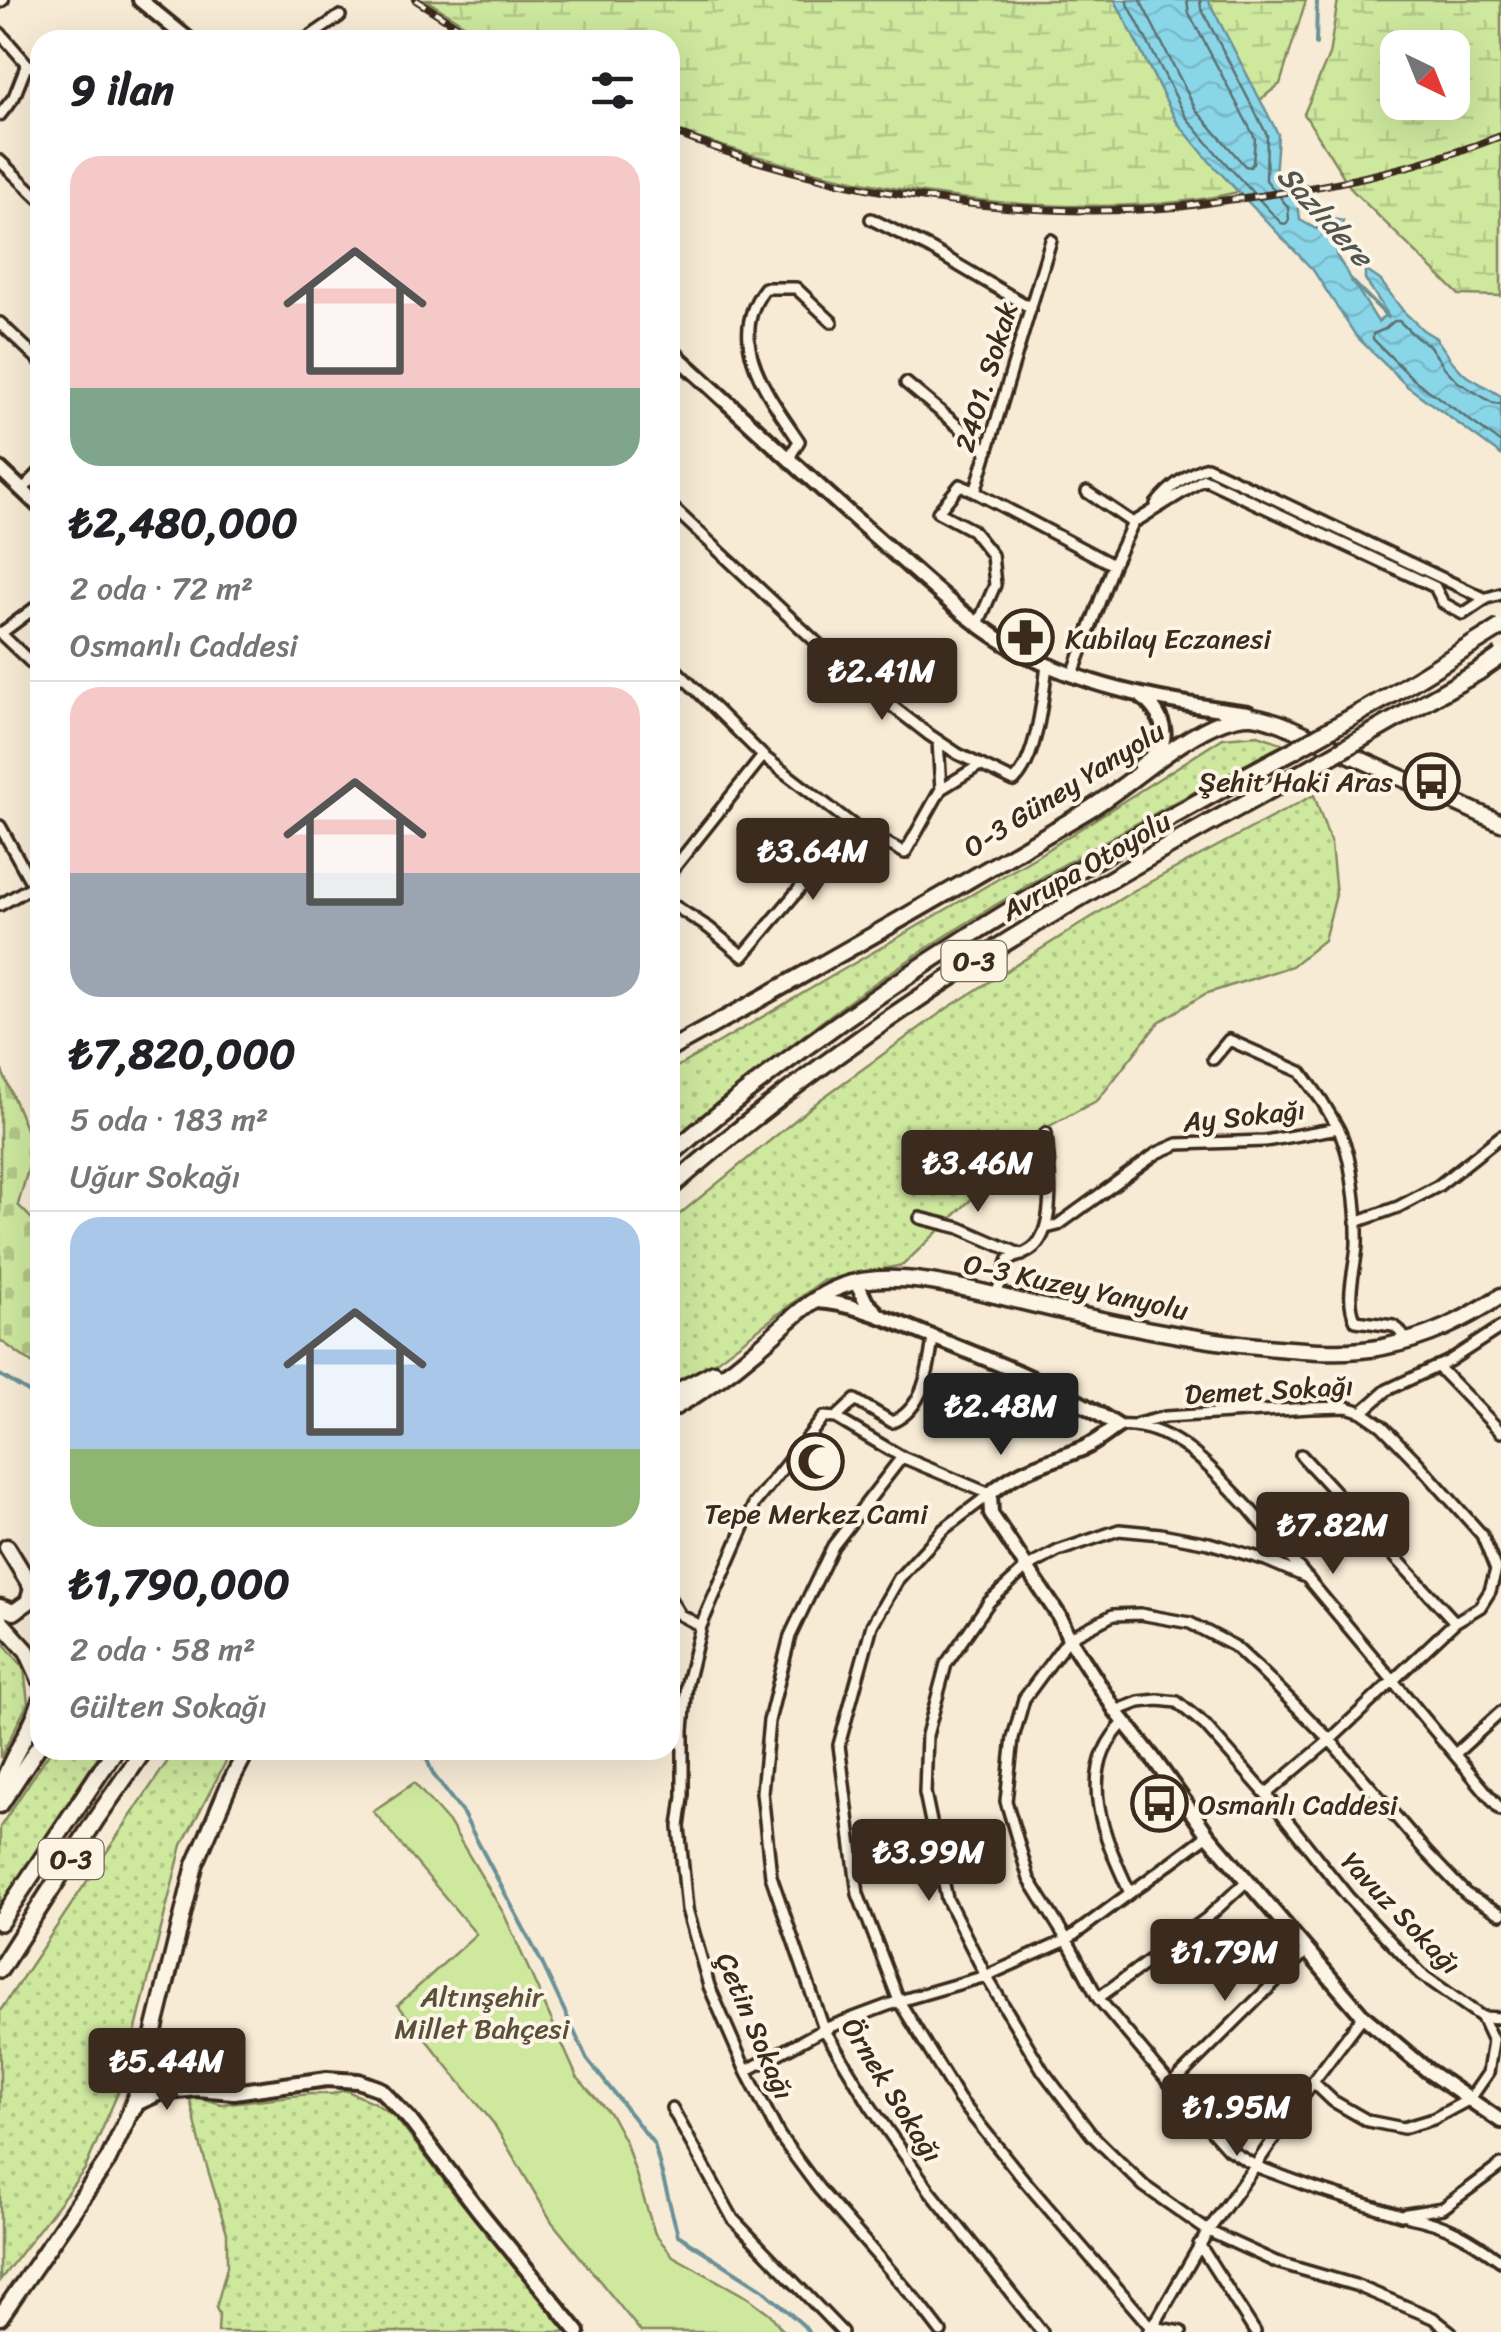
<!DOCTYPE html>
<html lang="tr">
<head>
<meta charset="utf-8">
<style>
	body { margin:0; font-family:Sriracha,sans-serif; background:#f2f2f2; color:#202124; height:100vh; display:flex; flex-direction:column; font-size:38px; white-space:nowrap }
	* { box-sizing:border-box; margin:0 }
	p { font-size:32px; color:#757577 }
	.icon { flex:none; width:55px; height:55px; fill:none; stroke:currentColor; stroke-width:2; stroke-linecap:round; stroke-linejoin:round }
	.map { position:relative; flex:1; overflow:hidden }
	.panel { position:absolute; left:30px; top:30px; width:650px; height:1730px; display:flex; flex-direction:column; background:#fff; border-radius:30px; box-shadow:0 10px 40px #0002 }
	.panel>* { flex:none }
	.needle { width:65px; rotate:137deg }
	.tools { position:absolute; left:1380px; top:30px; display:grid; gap:20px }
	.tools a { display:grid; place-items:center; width:90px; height:90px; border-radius:20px; background:#fff; box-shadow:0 10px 40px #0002; font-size:50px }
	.price { position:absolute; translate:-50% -85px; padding:0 22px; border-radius:10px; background:#3b2a1e; color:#fff; font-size:32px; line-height:65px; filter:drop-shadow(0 2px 5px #0008) }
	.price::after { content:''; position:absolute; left:50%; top:60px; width:30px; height:22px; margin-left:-15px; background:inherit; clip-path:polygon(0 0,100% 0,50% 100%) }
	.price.current { background:#222; color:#fff }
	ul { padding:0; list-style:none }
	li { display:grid; align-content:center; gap:20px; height:530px; padding:0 40px }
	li+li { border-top:2px solid #e0e0e0 }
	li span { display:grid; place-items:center; height:310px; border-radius:30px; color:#555 }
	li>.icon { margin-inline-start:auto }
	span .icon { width:180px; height:180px; fill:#fffc; stroke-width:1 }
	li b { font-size:42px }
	h2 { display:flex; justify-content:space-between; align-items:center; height:120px; padding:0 40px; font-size:42px }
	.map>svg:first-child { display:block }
	.grass { fill:url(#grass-dots); stroke:#84895e; stroke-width:2.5 }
	.wetland { fill:url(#wetland-marsh); stroke:#84895e; stroke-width:2.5; fill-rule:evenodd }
	.cemetery { fill:url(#cemetery-stones); stroke:#84895e; stroke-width:2.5 }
	.park { fill:#cee89e; stroke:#84895e; stroke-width:2.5 }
	.water { fill:url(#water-waves); stroke:#6a9198; stroke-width:2.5 }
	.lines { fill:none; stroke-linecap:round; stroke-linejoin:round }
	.shore { stroke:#5b6f6f; stroke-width:2.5 }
	.stream { stroke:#6a9198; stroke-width:4 }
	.street-casing { stroke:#3b2a1e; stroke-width:16 }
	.secondary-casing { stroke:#3b2a1e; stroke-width:20 }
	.primary-casing { stroke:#3b2a1e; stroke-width:21 }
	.highway-casing { stroke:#3b2a1e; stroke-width:22 }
	.street { stroke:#fcf5e5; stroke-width:9 }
	.secondary { stroke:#fcf5e5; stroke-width:12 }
	.primary { stroke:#fcf5e5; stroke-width:14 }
	.highway { stroke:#fcf5e5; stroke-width:15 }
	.rail-casing { stroke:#3b2a1e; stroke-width:8 }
	.rail { stroke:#fcf5e5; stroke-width:4; stroke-dasharray:11; stroke-linecap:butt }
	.highway-bridge-casing { stroke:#3b2a1e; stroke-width:22; stroke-linecap:butt }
	.highway-bridge { stroke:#fcf5e5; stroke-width:15 }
	.labels { text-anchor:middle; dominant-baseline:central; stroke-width:8; stroke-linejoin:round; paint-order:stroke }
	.shield { fill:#fcf5e5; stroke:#75675a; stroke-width:2.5 }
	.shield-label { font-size:25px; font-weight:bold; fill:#3b2a1e }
	.street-label { font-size:28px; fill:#3b2a1e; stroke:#fcf5e5 }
	.poi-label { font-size:28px; fill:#3b2a1e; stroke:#fcf5e5; text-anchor:start }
	.park-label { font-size:28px; fill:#585038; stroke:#fcf5e5 }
	.water-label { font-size:30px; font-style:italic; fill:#4f5551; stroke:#fcf5e5 }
</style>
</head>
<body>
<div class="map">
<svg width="1501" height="2332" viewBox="0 0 1501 2332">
	<defs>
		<pattern id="grass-dots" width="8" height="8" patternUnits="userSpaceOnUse" patternTransform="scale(2.5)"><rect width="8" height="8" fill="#cee89e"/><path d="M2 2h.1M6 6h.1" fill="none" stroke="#b2c788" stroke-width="1.8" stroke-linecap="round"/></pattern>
		<pattern id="wetland-marsh" width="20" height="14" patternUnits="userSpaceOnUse" patternTransform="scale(2.5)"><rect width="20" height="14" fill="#cee89e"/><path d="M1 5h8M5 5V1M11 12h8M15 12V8" fill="none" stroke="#b2c788"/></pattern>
		<pattern id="cemetery-stones" width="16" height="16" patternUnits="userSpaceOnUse" patternTransform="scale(2.5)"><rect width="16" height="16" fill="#cee89e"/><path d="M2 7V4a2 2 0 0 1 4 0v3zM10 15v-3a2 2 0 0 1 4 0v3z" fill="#b2c788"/></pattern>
		<pattern id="water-waves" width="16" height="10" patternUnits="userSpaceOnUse" patternTransform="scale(2.5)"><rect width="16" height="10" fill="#8ad6e9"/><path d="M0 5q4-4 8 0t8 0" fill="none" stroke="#78b8c7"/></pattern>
	</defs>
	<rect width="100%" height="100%" fill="#f7ebd5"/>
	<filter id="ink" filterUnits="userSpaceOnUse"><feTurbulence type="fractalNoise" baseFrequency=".01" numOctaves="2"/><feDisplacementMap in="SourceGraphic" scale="20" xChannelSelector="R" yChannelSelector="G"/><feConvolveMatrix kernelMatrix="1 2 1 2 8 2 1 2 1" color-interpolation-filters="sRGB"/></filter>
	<g filter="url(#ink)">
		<path class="grass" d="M 1258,735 L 1284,744 C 1152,814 1018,886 894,970 C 816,1022 743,1084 670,1143 L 670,1071 L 1034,858 L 1223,738 Z
			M 1314,795 L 1331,844 L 1336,895 L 1324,940 L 1292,966 L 1205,994 L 1159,1022 L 1098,1100 L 1044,1129 L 903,1265 L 822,1281 L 691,1380 L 670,1389 L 670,1222 L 821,1099 L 946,1009 L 1133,891 Z
			M 0,1639 L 24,1668 L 28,1703 L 0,1758 Z
			M 51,1750 L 102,1750 L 0,1909 L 0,1827 Z
			M 175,1750 L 232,1750 L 182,1845 L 123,2081 L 85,2169 L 0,2280 L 0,2011 Z
			M 345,2090 L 375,2103 L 395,2117 L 460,2201 L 571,2332 L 218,2332 L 219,2314 L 216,2308 L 227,2267 L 227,2233 L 201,2147 L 189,2095 L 221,2104 L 310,2094 L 332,2094 Z"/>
		<path class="wetland" d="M 426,0 L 1115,0 L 1177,122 L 1238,192 C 1187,204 1139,206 1087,206 C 944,206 804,175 670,129 L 670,40 L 489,40 Z
			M 1207,0 L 1306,0 L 1280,84 L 1260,100 Z
			M 1338,0 L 1501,0 L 1501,296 L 1459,295 L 1352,190 L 1304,114 L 1329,55 ZM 1398,48 L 1452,48 L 1452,102 L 1398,102 Z"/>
		<path class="cemetery" d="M 0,1066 L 34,1148 L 18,1205 L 40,1227 L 40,1369 L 0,1340 Z"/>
		<path class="park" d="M 414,1783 L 451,1825 L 504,1914 L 577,2077 L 611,2115 L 626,2143 L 655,2234 L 673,2256 L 750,2299 L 770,2314 L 784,2332 L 641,2332 L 552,2222 L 494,2124 L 398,2005 L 476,1934 L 373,1811 Z"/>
		<path class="water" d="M 1115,0 L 1208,0 L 1278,134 L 1275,178 L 1298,203 L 1300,220 L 1316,229 L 1327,218 L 1343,221 L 1336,255 L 1378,322 L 1387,313 L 1365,279 L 1365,270 L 1380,280 L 1403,311 L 1423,330 L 1436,338 L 1452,361 L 1464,374 L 1501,396 L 1501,455 L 1407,386 L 1356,336 L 1313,270 L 1210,162 L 1177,122 Z"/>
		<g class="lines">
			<path class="shore" d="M 1126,0 L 1186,117 L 1218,155 L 1281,223 L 1286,224 L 1289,220 L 1288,207 L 1266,180 L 1267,135 L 1201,8 L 1200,0
				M 1140,0 L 1196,110 L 1245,166 L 1250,167 L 1253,163 L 1255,138 L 1189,13 L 1187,0
				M 1501,404 L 1493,403 L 1458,382 L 1444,367 L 1429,345 L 1416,337 L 1399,321 L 1394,321 L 1385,329 L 1373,334 L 1373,339 L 1413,379 L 1501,443"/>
			<path class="stream" d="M 1316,44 L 1317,0
				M 1352,281 L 1388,317
				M 0,1375 L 40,1399
				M 423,1750 L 433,1774 L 463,1814 L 542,1963 L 587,2059 L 654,2144 L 678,2235 L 762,2289 L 804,2326 L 808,2332"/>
			<defs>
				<path id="street" d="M 0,2 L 3,0
					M 0,33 L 27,64 L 40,70
					M 305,40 L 340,16
					M 0,115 L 14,97 L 27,64
					M 0,161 L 40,199
					M 871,219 L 931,249 L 1031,308
					M 1051,240 L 975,492 L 1113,565
					M 0,323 L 40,361
					M 906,383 L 988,451
					M 789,458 L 799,441 C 769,396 724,341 765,288 L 796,288 L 832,322
					M 22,490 L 40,472
					M 975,492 L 960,485 L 938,512 L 972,530 L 992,555 L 995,585 L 978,624
					M 1087,492 L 1133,523
					M 1156,504 C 1170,487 1186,474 1207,467 L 1486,599
					M 670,505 L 847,671 L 928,734 L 958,754 L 1014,781 C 1037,760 1043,696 1047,665
					M 0,633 L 40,671
					M 0,634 L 40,604
					M 670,664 L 763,756 L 853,825 L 905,853 L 941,789 L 938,741
					M 1073,674 L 1113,565 L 1133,523 L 1204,479 L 1435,587 L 1443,603 L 1463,614 L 1487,598 L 1501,594
					M 941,789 L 980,765
					M 0,826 L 40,898
					M 670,873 L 763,756
					M 670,903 L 709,928 L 743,956 L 853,825
					M 0,905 L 40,882
					M 1213,1059 L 1229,1040 L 1301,1072 L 1322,1101 L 1338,1128
					M 920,1218 L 960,1228 L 1022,1255
					M 1356,1222 L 1398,1207 L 1438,1186 L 1501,1136
					M 1046,1228 L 1058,1225 L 1157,1153 L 1178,1144 L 1265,1141 L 1338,1128 C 1352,1154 1358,1214 1357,1244 C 1356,1268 1344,1299 1356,1321 L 1393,1326 L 1398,1329 L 1407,1341
					M 996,1295 L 1009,1259 C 1019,1256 1031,1252 1037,1244 C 1057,1220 1048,1163 1046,1133
					M 1437,1366 L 1501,1432
					M 1362,1412 L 1387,1390 L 1449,1361 L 1501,1327
					M 836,1418 L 855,1400 L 892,1422 C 924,1409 929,1368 933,1338
					M 1137,1424 L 1165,1417 L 1310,1408 L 1347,1407 L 1362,1412 L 1382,1426 L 1417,1462 L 1482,1535 L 1496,1570 L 1490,1591 L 1480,1607 L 1455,1622 L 1330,1740 L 1266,1794
					M 1118,1426 C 1173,1421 1212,1470 1248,1507 L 1501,1810
					M 1301,1455 L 1455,1622
					M 902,1457 L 833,1546 L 790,1636 L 769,1721 L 762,1792 L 771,1876 L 824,2029 L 871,2107 L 930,2191 L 1042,2332
					M 1308,1578 L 1266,1560 L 1209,1543 L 1161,1534 L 1119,1530 L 1058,1551 L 1026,1568 L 989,1602 L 946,1664 L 927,1735 L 925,1793 L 947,1899 L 986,1976 L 1043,2071 L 1091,2134 L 1144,2186 L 1208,2231 L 1276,2262 L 1355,2285 L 1433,2318 L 1451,2332
					M 670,1599 L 680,1615 L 701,1626
					M 1116,1711 L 1139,1702 L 1158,1700 L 1177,1702 L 1205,1725 L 1266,1794 L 1348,1897 L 1421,1974 L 1482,2017 L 1493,2041 L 1488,2073 L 1470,2099 L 1433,2119 L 1403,2128 L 1368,2121 L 1333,2101 L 1313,2082
					M 1125,1722 C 1073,1771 1105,1839 1130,1893
					M 1455,1754 L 1501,1712
					M 1501,1914 L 1466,1894 L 1427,1853 L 1330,1740 L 1260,1670 L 1234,1646 L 1190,1623 L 1140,1614 L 1113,1615 L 1069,1638 L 1024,1699 L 1013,1738 L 1006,1801 L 1029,1879 L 1067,1940 L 1098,1998 L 1171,2085 L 1228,2149 L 1255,2166 L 1317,2189 L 1401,2215 L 1443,2208 L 1501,2165
					M 1098,1998 L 1206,1919 L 1248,1880
					M 1482,2017 L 1501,2018
					M 746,2071 L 824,2029 L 899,2001 L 986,1976 L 1067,1940 L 1208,1835
					M 1171,2085 L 1306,1951
					M 672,2108 L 733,2219 L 842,2332
					M 1409,2217 C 1447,2224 1470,2238 1501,2261
					M 1199,2244 L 1255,2332
					M 1153,2327 L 1181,2332
					M 941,2332 L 921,2306 L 819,2189 L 779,2135 L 746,2071 L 709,1986 L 687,1909 L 679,1827 L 683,1797 L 683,1730 L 687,1683 L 701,1626 L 754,1504 L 824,1417 L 836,1418 L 902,1457 L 990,1494 L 944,1529 L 899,1578 L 872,1625 L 839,1745 L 858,1894 L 899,2001 L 959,2099 L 1024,2180 L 1155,2332
					M 1148,2332 L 1153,2327 L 1208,2231 L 1255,2166 L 1313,2082 L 1363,2016"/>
				<path id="secondary" d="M 140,0 L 189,40
					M 670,350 C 745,418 819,488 895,554 C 937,591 978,630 1028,656 C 1096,690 1173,703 1248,713
					M 0,469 L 40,507
					M 1140,766 C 1146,761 1155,755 1159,749 C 1171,731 1157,709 1143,698
					M 857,1283 L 866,1302 L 877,1313
					M 816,1301 C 857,1303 897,1323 935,1338 C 998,1363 1061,1388 1118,1426 C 1107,1433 1096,1443 1084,1448 C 1051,1462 1018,1468 990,1494 L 991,1514 L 1059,1616 L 1069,1638 L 1116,1711 L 1153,1758 L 1208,1835 L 1363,2016 L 1428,2071 L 1501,2121
					M 153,2038 L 160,2057 L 196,2089
					M 132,2112 L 138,2103 L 160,2093 L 196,2089 L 234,2092 L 327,2079 L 358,2081 L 380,2089 L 409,2119 L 480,2212 L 578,2332"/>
				<path id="primary" d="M 670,1049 C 810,972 948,893 1085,812 C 1129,786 1177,738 1224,721 C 1249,712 1258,716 1282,724 L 1501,823
					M 670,1395 L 714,1372
					M 670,1410 C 701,1393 730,1372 757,1349 C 784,1327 808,1298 842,1286 C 891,1268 966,1288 1015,1300 C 1102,1321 1187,1340 1277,1348 C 1312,1351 1348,1354 1383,1347 C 1428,1338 1463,1321 1501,1296
					M 0,1607 L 14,1612 L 28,1602 L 32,1588 L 7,1547
					M 0,1621 L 27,1651 L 40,1680
					M 0,1794 C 7,1760 30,1734 40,1702
					M 0,1805 L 40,1744
					M 0,2317 L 108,2160 L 126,2122 L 142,2080 L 195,1865 L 228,1787 L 247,1750"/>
				<path id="highway" d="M 670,1155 C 859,991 1072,869 1292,751
					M 670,1188 C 860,1020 1081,892 1303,772
					M 0,1922 L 115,1750
					M 0,1969 L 96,1819 L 144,1750"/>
			</defs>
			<use href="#street" class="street-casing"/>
			<use href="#secondary" class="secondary-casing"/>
			<use href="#primary" class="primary-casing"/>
			<use href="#highway" class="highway-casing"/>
			<use href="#street" class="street"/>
			<use href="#secondary" class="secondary"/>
			<use href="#primary" class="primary"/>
			<use href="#highway" class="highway"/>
			<defs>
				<path id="rail" d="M 416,0 L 479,40
					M 670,131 C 822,192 1013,221 1176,207 C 1196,205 1216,201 1236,199 C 1326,188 1416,169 1501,136"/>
			</defs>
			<use href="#rail" class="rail-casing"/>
			<use href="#rail" class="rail"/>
			<defs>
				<path id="highway-bridge" d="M 1292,751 L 1391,695 L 1501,627
					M 1303,772 L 1478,672 L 1501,656"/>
			</defs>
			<use href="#highway-bridge" class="highway-bridge-casing"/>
			<use href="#highway-bridge" class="highway-bridge"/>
		</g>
	</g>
	<defs>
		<symbol id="pharmacy-ring" viewBox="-11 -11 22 22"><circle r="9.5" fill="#fcf5e5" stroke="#3b2a1e" stroke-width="1.5"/><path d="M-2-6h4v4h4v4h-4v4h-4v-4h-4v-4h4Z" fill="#3b2a1e"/></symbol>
		<symbol id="bus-ring" viewBox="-11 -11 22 22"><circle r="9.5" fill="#fcf5e5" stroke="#3b2a1e" stroke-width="1.5"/><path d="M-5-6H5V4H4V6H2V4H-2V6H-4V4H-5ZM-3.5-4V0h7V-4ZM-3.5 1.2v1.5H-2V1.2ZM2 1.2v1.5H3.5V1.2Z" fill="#3b2a1e"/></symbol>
		<symbol id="mosque-ring" viewBox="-11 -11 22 22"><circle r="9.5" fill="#fcf5e5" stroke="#3b2a1e" stroke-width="1.5"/><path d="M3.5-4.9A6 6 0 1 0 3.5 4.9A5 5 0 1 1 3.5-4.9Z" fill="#3b2a1e"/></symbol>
	</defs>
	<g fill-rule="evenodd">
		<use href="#pharmacy-ring" x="994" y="606" width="63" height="63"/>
		<use href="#bus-ring" x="1400" y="750" width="63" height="63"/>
		<use href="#mosque-ring" x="784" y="1430" width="63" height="63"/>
		<use href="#bus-ring" x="1128" y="1772" width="63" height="63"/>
	</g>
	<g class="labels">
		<g class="shield">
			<rect x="941.5" y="941" width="65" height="40" rx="8"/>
			<rect x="38.5" y="1839" width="65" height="40" rx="8"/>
		</g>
		<g class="shield-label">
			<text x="974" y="961">O-3</text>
			<text x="71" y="1859">O-3</text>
		</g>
		<g class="street-label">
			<text transform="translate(986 377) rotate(-73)">2401. Sokak</text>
			<text transform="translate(1064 789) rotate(-32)">O-3 Güney Yanyolu</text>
			<text transform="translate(1086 866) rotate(-30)">Avrupa Otoyolu</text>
			<text transform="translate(1244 1116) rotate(-6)">Ay Sokağı</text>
			<text transform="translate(1076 1287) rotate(12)">O-3 Kuzey Yanyolu</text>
			<text transform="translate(1269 1390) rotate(-3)">Demet Sokağı</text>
			<text transform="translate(1401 1913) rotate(46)">Yavuz Sokağı</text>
			<text transform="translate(755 2026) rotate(67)">Çetin Sokağı</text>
			<text transform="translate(892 2090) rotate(58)">Örnek Sokağı</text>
		</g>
		<g class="poi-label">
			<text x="1065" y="638">Kubilay Eczanesi</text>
			<text x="1393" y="781" text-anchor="end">Şehit Haki Aras</text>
			<text x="816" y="1513" text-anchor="middle">Tepe Merkez Cami</text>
			<text x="1198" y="1804">Osmanlı Caddesi</text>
		</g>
		<g class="park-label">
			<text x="482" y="1996">Altınşehir<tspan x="482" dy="32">Millet Bahçesi</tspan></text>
		</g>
		<g class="water-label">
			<text transform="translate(1325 216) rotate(48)">Sazlıdere</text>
		</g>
	</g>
</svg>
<div class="tools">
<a><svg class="needle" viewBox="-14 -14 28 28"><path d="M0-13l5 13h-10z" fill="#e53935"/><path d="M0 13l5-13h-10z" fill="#757577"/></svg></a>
</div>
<b class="price" style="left:882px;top:723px">₺2.41M</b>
<b class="price" style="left:813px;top:903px">₺3.64M</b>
<b class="price" style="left:978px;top:1215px">₺3.46M</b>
<b class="price current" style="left:1001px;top:1458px">₺2.48M</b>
<b class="price" style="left:1333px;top:1577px">₺7.82M</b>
<b class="price" style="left:929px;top:1904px">₺3.99M</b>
<b class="price" style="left:1225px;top:2004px">₺1.79M</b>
<b class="price" style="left:167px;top:2113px">₺5.44M</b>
<b class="price" style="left:1237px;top:2159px">₺1.95M</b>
<section class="panel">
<h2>9 ilan<svg class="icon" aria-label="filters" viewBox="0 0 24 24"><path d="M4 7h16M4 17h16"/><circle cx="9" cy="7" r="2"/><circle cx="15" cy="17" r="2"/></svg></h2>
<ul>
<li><span style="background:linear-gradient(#f6c9c9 75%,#7fa58c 0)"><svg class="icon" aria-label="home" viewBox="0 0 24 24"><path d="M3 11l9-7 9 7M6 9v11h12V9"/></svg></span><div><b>₺2,480,000</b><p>2 oda · 72 m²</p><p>Osmanlı Caddesi</p></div></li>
<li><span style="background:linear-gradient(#f6c9c9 60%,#9aa5b1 0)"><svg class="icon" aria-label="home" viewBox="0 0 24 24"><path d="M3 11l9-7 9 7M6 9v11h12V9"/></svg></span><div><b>₺7,820,000</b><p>5 oda · 183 m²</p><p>Uğur Sokağı</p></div></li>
<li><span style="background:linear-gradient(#a9c7e8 75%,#8fb573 0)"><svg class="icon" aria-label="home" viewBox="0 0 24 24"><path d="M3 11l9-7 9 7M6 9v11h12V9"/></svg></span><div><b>₺1,790,000</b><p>2 oda · 58 m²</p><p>Gülten Sokağı</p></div></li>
</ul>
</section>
</div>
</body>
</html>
